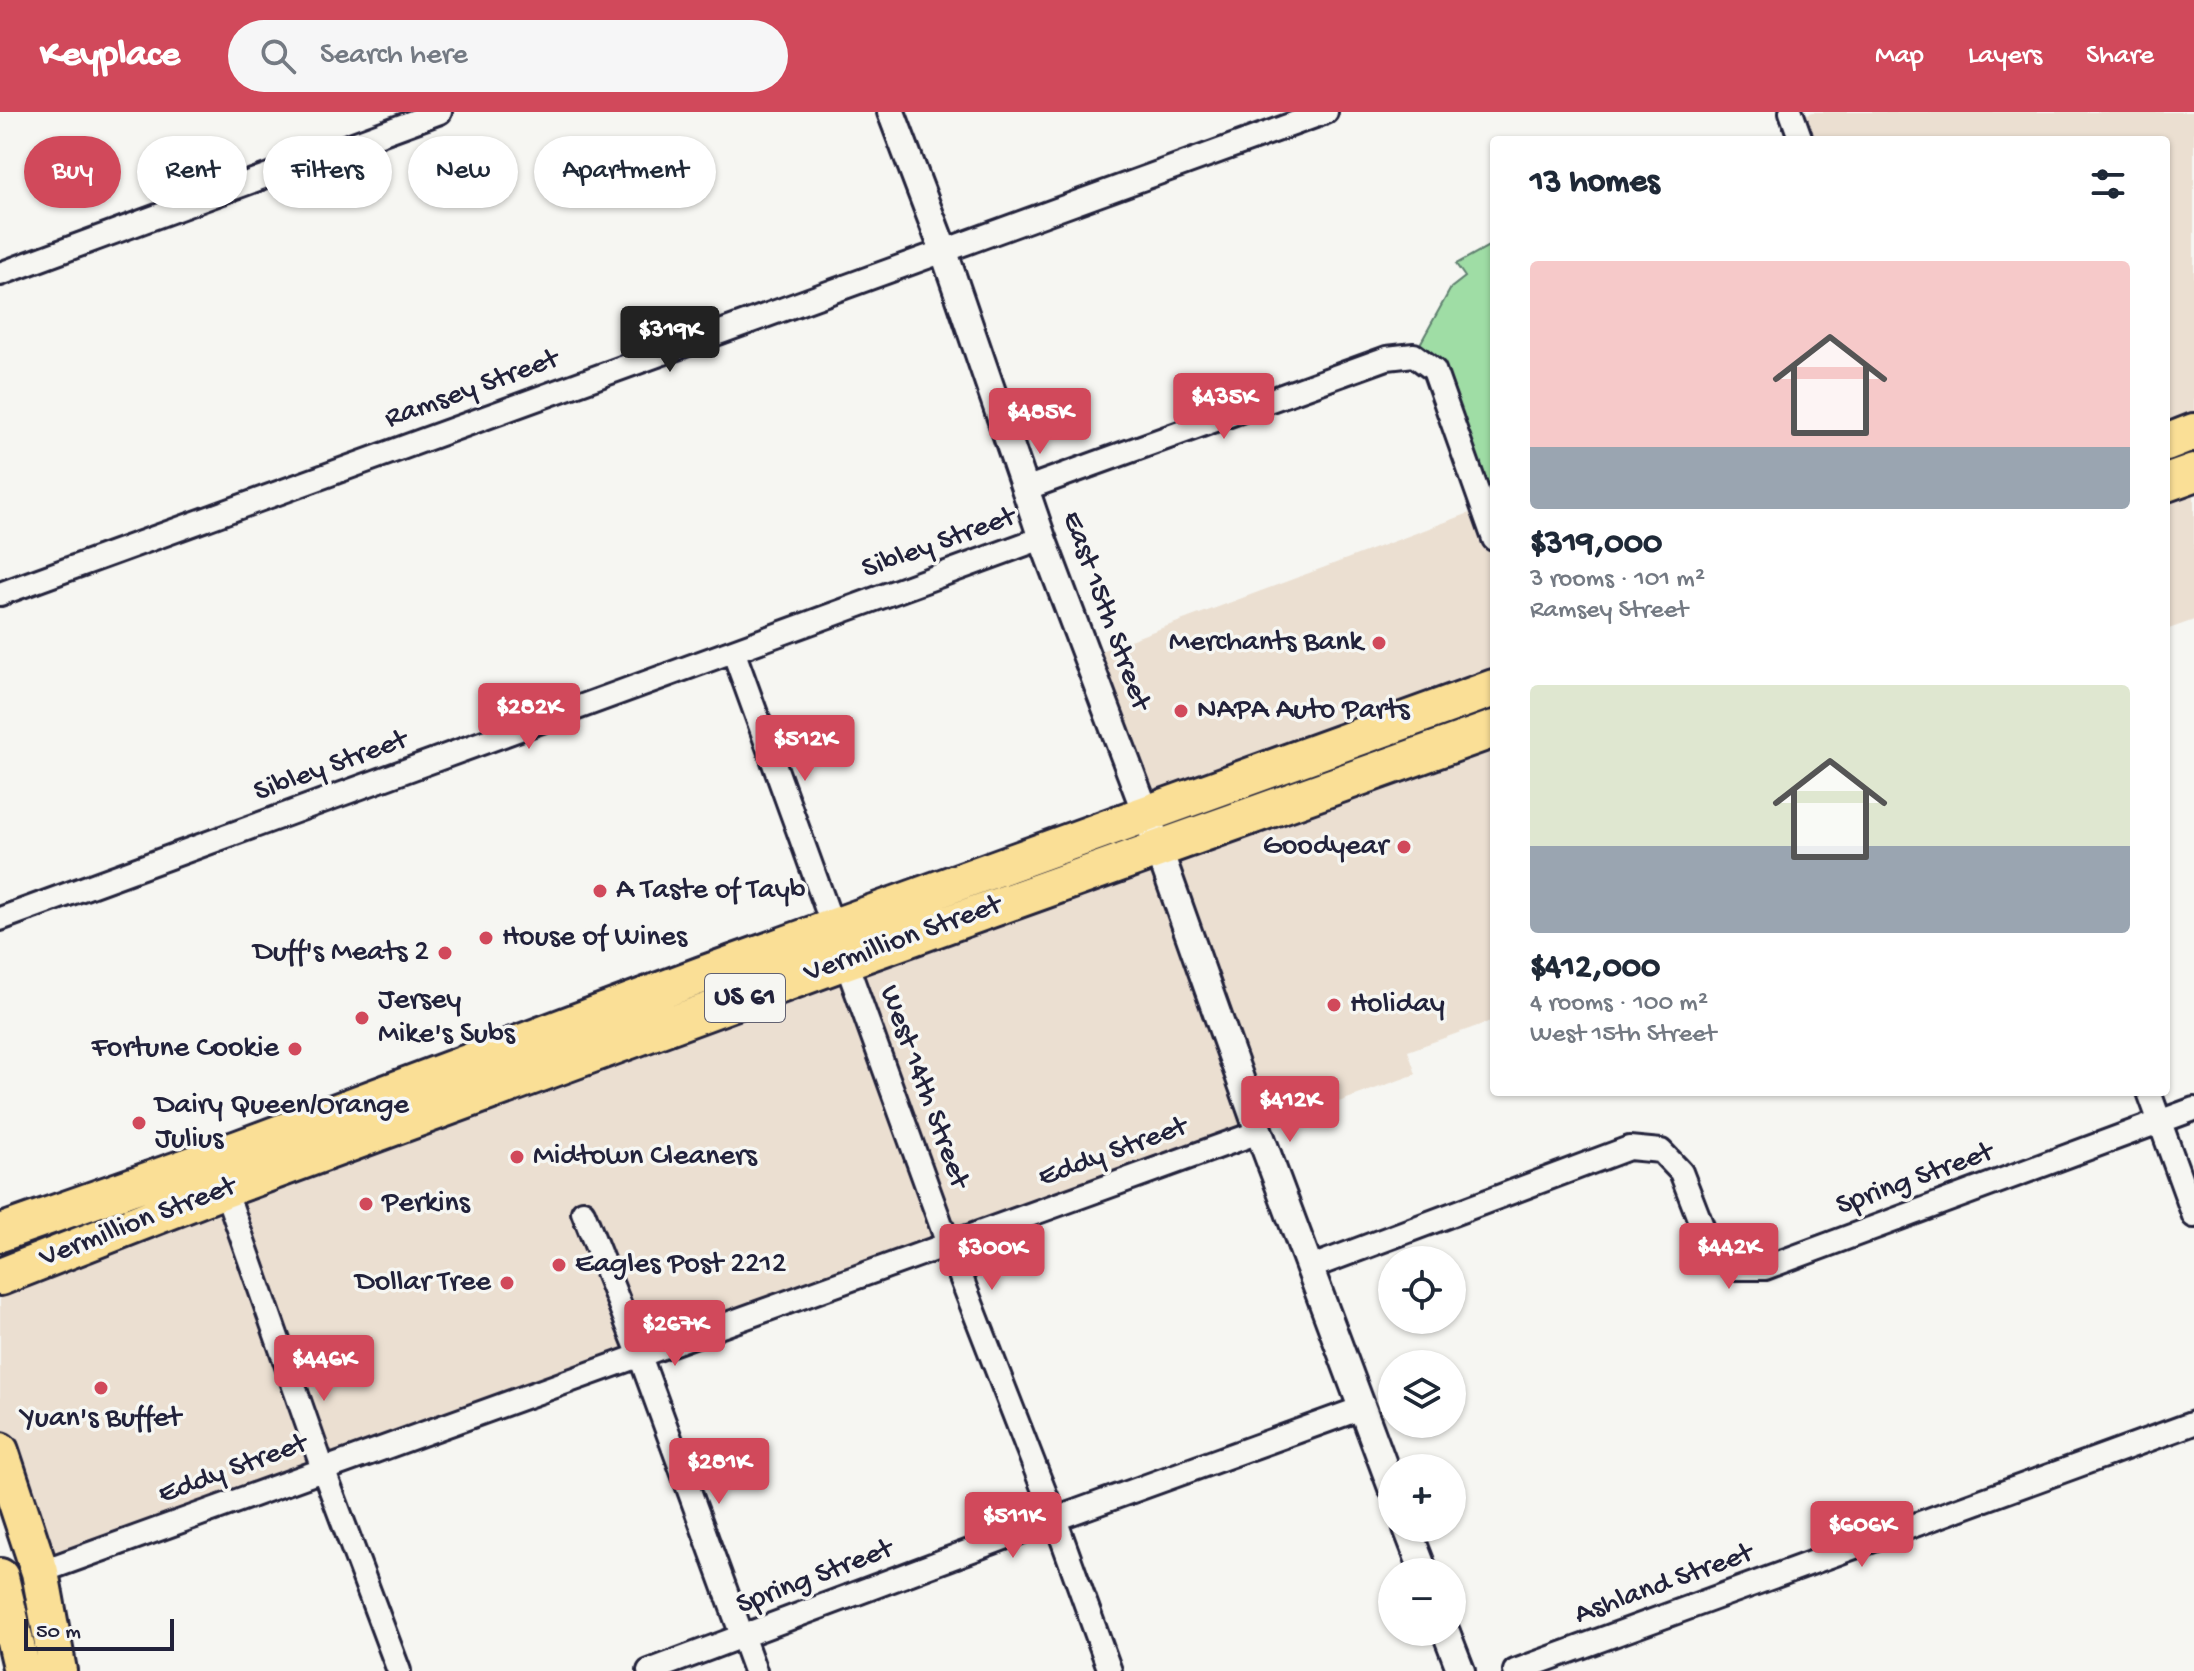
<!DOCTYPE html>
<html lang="en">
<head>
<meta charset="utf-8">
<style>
	body { margin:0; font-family:"Gochi Hand",sans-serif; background:#f6f6f7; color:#1f2937; height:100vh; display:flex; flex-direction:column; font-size:30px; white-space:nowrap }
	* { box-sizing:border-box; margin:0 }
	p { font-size:26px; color:#747a83 }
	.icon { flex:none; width:44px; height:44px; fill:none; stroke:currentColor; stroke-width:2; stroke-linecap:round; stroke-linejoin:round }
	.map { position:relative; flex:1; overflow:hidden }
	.details { position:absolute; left:1490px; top:24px; width:680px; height:960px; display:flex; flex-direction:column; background:#fff; border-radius:8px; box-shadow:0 2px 6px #0004 }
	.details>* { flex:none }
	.hud { position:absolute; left:24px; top:24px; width:760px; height:72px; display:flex; gap:16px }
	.controls { position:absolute; left:1378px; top:1134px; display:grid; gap:16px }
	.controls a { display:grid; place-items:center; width:88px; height:88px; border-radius:50%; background:#fff; box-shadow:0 2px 6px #0004; font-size:40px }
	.scale { position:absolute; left:24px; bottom:20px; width:150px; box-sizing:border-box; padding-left:8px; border:4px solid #22223b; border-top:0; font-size:22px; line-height:28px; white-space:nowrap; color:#22223b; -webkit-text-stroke:6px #f6f6f2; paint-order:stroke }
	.price { position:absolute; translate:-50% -68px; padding:0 18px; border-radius:8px; background:#d1495b; color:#fff; font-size:26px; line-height:52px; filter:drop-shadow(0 2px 4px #0008) }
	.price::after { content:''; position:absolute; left:50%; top:48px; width:24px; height:18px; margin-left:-12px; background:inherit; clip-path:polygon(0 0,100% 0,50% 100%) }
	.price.on { background:#222; color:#fff }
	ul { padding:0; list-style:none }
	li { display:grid; align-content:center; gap:16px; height:424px; padding:0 40px }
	li span { display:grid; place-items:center; height:248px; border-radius:8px; color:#555 }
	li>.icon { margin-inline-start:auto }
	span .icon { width:144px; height:144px; fill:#fffc; stroke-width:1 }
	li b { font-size:34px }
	h2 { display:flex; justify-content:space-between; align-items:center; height:96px; padding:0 40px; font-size:34px }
	.pill { padding:0 28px; border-radius:36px; background:#fff; box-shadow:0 2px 6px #0004; font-size:28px; line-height:72px }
	.pill.on { background:#d1495b; color:#fff }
	header { display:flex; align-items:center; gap:48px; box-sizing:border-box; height:112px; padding:0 40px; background:#d1495b; color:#fff }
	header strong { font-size:38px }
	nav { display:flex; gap:44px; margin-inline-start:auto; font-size:28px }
	.search { width:560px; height:72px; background:#f6f6f7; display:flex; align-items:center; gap:20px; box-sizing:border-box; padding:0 28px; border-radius:44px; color:#747a83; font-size:30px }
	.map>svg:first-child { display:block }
	.built { fill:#ebdfd1 }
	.green { fill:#9fdda5; stroke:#608070; stroke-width:2 }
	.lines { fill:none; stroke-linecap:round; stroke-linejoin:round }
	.minor-casing { stroke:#22223b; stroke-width:28 }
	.tertiary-casing { stroke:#22223b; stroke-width:32 }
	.trunk-casing { stroke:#22223b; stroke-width:42 }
	.minor { stroke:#f6f6f2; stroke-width:22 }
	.tertiary { stroke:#f6f6f2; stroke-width:26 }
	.trunk { stroke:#fadf96; stroke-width:36 }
	.poi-dot { fill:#d1495b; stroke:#f6f6f2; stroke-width:3 }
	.labels { text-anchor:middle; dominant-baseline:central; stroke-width:7; stroke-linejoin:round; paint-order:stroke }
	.shield { fill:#f6f6f2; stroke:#626272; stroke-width:2 }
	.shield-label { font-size:28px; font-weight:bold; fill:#22223b }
	.street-label { font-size:30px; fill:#22223b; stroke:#f6f6f2 }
	.poi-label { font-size:30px; fill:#22223b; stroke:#f6f6f2; text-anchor:start }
</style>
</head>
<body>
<header>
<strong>Keyplace</strong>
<div class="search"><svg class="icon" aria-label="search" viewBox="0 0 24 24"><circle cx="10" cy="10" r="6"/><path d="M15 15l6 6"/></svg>Search here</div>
<nav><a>Map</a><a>Layers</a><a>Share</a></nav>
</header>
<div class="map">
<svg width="2194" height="1559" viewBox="0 0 2194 1559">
	<rect width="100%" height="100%" fill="#f6f6f2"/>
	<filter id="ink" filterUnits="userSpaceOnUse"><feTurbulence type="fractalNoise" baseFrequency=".0125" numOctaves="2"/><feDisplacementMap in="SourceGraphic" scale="16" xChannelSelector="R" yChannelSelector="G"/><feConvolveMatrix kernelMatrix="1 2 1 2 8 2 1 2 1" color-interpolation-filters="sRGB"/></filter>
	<g filter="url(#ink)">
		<path class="built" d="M 1813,0 L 2194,0 L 2194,320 L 2166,331 L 2166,28 L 1801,28 L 1793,7 Z
			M 2194,361 L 2194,508 L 2166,518 L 2166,371 Z
			M 1483,396 L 1494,427 L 1494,908 L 1408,939 L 1416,962 L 40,1460 L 0,1339 L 0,1121 L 1146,704 L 1087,544 Z"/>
		<path class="green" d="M 1494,131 L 1494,427 L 1434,258 L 1414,243 L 1451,176 L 1465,165 L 1456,152 Z"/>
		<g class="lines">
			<defs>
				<path id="minor" d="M 1791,0 L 1801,28
					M 0,162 L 440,0
					M 1025,377 L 1387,246 L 1414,243 L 1434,258 L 1494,427
					M 0,482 L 1326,0
					M 734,541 L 948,1132 L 1055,1407 L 1110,1559
					M 0,807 L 1042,426
					M 2149,980 L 2194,1104
					M 218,1069 L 225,1077 L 323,1357 L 399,1559
					M 583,1100 L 640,1244 L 755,1559
					M 1309,1156 L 1629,1036 L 1661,1039 L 1681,1060 L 1710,1135 L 1733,1156 L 1765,1156 L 2194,997
					M 40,1460 L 1259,1020
					M 649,1559 L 1055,1407 L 1362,1296
					M 1515,1559 L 2194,1311"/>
				<path id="tertiary" d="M 891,0 L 943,137 L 1042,426 L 1147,704 L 1259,1020 L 1392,1376
					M 1407,1416 L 1424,1460
					M 1446,1520 L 1461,1559"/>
				<path id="trunk" d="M 2166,331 L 2194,320
					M 2166,371 L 2194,361
					M 0,1121 L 238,1037 L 702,863 L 1494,576
					M 0,1165 L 225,1077 L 845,849 L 1494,617
					M 0,1339 L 40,1460 L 58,1559
					M 0,1465 L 22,1559"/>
			</defs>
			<use href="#minor" class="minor-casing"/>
			<use href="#tertiary" class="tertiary-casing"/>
			<use href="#trunk" class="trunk-casing"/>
			<use href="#minor" class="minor"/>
			<use href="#tertiary" class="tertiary"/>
			<use href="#trunk" class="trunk"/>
		</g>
	</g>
	<g class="poi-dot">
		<circle cx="1379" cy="531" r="8"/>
		<circle cx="1181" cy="599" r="8"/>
		<circle cx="1404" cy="735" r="8"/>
		<circle cx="600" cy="779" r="8"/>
		<circle cx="486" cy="826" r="8"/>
		<circle cx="445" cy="841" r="8"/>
		<circle cx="1334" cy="893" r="8"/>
		<circle cx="362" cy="906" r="8"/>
		<circle cx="295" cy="937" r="8"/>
		<circle cx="139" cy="1011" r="8"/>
		<circle cx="517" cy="1045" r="8"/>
		<circle cx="366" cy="1092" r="8"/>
		<circle cx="559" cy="1153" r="8"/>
		<circle cx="507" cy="1171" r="8"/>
		<circle cx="101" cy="1276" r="8"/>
	</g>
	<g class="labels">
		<rect class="shield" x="705" y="862" width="80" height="48" rx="6"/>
		<g class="shield-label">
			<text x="745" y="886">US 61</text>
		</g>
		<g class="street-label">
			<text transform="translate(472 278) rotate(-20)">Ramsey Street</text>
			<text transform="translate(939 432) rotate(-20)">Sibley Street</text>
			<text transform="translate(1105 499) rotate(70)">East 15th Street</text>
			<text transform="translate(331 655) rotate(-20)">Sibley Street</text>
			<text transform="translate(903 828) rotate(-20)">Vermillion Street</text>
			<text transform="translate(923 975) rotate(70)">West 14th Street</text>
			<text transform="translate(1113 1041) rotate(-20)">Eddy Street</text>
			<text transform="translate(1915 1068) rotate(-20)">Spring Street</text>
			<text transform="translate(138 1111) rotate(-21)">Vermillion Street</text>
			<text transform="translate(233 1358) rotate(-20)">Eddy Street</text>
			<text transform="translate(815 1466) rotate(-21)">Spring Street</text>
			<text transform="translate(1664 1473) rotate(-20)">Ashland Street</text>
		</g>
		<g class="poi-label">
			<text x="1363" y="531" text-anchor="end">Merchants Bank</text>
			<text x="1197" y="599">NAPA Auto Parts</text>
			<text x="1388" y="735" text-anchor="end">Goodyear</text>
			<text x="616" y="779">A Taste of Tayb</text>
			<text x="502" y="826">House of Wines</text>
			<text x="429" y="841" text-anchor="end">Duff's Meats 2</text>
			<text x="378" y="889">Jersey<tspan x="378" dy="34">Mike's Subs</tspan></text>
			<text x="1350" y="893">Holiday</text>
			<text x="279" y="937" text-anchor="end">Fortune Cookie</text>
			<text x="155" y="994">Dairy Queen/Orange<tspan x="155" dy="34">Julius</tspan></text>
			<text x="533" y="1045">Midtown Cleaners</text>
			<text x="382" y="1092">Perkins</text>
			<text x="575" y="1153">Eagles Post 2212</text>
			<text x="491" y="1171" text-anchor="end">Dollar Tree</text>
			<text x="101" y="1307" text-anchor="middle">Yuan's Buffet</text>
		</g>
	</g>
</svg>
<div class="controls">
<a><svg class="icon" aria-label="locate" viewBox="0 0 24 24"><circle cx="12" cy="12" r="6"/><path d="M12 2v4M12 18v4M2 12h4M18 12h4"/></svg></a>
<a><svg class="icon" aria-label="layers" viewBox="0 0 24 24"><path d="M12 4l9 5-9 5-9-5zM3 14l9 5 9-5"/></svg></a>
<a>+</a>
<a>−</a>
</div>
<div class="scale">50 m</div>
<b class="price on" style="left:670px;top:262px">$319K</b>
<b class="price" style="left:1224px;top:329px">$435K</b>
<b class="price" style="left:1040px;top:344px">$485K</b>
<b class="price" style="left:529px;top:639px">$282K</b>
<b class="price" style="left:805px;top:671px">$512K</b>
<b class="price" style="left:1290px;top:1032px">$412K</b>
<b class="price" style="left:1729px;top:1179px">$442K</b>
<b class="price" style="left:992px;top:1180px">$300K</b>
<b class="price" style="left:675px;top:1256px">$267K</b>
<b class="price" style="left:324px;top:1291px">$446K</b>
<b class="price" style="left:719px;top:1394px">$281K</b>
<b class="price" style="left:1013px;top:1448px">$511K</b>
<b class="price" style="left:1862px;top:1457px">$606K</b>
<div class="hud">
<a class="pill on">Buy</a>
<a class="pill">Rent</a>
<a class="pill">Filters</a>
<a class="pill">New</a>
<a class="pill">Apartment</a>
</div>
<section class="details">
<h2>13 homes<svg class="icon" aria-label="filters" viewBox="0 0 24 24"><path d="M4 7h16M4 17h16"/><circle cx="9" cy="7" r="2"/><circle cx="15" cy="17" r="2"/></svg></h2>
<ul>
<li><span style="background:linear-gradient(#f6c9c9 75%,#9aa5b1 0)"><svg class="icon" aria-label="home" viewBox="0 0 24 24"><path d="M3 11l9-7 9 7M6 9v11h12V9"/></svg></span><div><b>$319,000</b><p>3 rooms · 101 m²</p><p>Ramsey Street</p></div></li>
<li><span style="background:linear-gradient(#dfe7d0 65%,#9aa5b1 0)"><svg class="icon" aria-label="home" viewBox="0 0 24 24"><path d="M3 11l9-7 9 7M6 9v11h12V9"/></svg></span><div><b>$412,000</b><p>4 rooms · 100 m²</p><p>West 15th Street</p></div></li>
</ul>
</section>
</div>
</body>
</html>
